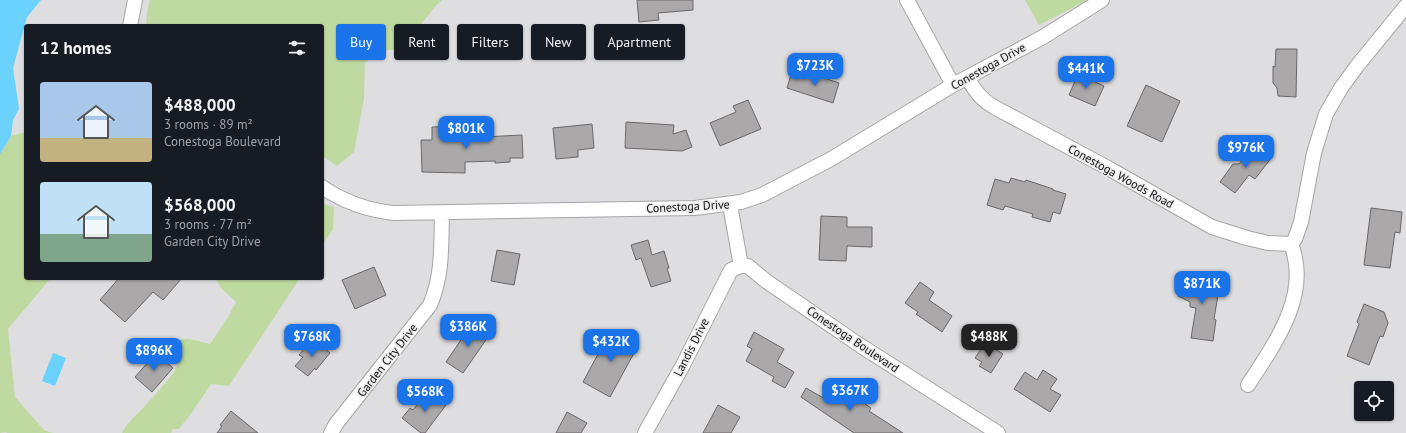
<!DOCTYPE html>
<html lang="en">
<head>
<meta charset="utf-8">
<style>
	body { margin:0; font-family:"PT Sans",sans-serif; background:#20242c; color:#f1f3f6; height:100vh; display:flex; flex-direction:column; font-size:15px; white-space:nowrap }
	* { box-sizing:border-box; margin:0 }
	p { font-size:13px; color:#9ea1a6 }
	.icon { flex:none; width:22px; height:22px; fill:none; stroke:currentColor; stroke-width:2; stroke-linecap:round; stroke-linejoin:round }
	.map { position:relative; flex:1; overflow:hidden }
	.drawer { position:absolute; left:24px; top:24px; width:300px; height:256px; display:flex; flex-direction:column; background:#171b24; border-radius:4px; box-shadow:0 1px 3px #0004 }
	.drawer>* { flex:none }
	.banner { position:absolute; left:336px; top:24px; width:380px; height:36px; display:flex; gap:8px }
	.tools { position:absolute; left:1354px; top:381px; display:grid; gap:8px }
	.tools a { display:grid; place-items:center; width:40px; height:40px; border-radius:4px; background:#171b24; box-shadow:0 1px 3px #0004; font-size:20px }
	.price { position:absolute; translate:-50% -34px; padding:0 9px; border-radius:8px; background:#1a73e8; color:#fff; font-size:13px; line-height:26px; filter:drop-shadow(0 1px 2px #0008) }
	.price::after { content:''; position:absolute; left:50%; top:24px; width:12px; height:9px; margin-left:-6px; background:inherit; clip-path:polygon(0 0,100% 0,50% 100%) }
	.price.active { background:#222; color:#fff }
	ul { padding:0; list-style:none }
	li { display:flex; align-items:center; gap:12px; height:100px; padding:0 16px }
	li span { display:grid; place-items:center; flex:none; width:112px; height:80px; border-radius:4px; color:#555 }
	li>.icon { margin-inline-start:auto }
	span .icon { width:48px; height:48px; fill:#fffc; stroke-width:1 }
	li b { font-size:17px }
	h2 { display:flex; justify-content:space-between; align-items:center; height:48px; padding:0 16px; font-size:17px }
	.chip { padding:0 14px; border-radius:4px; background:#171b24; box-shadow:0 1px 3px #0004; font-size:14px; line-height:36px }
	.chip.active { background:#1a73e8; color:#fff }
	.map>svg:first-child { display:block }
	.green { fill:#bfdaa1 }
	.water { fill:#6bd1fd }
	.building { fill:#aba8aa; stroke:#6a6769 }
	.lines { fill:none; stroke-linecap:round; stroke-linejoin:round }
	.street-casing { stroke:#a4a5a8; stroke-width:16 }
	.street { stroke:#fff; stroke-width:14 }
	.labels { text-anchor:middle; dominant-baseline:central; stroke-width:3; stroke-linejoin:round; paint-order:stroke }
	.street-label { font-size:12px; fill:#121314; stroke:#ebebee }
</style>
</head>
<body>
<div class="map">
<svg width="1406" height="433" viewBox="0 0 1406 433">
	<rect width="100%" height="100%" fill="#dedee1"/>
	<path class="green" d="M 150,0 L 442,0 L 434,8 L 401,50 L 388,50 L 365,62 L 364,99 L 354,152 L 337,166 L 322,156 L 322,26 L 146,26 L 147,12 Z
		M 1025,0 L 1085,0 L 1084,2 L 1039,25 Z
		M 26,132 L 26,278 L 51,278 L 8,329 L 15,397 L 44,430 L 53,433 L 7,433 L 6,432 L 0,433 L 0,154 L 11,136 Z
		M 322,203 L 334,207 L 333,229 L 322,245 Z
		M 215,278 L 300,278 L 229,386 L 211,384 L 193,411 L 179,429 L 173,429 L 171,433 L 122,433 C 126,424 135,416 142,409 C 155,395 168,381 178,365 L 165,349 C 183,334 189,339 210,344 L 228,317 L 236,302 L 221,288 Z"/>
	<path class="water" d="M 0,0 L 41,0 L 27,17 L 13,68 L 19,109 L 13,120 L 11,136 L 0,154 Z
		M 53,353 L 66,358 L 55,386 L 42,381 Z"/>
	<path class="building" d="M 637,0 L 693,0 L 693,10 L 658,13 L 659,20 L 639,22 Z
		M 1276,49 L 1297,49 L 1296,97 L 1278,96 L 1277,88 L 1273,83 L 1273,66 L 1275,67 Z
		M 806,72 L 839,83 L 833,103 L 787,88 L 791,75 L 804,79 Z
		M 1078,74 L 1104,86 L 1095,106 L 1069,95 Z
		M 1146,85 L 1180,101 L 1162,142 L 1127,126 Z
		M 748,100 L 761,129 L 720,146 L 710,123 L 736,112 L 733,106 Z
		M 626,122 L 674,125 L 673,134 L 686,130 L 692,147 L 682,151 L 625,148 Z
		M 592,124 L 594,148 L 578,150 L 578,157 L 556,159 L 553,128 Z
		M 464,126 L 464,138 L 522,135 L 523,158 L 510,158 L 510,162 L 495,163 L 495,161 L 465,162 L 465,173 L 422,172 L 421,140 L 432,140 L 432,127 Z
		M 1255,144 L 1272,157 L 1255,179 L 1249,175 L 1235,193 L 1220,182 L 1233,164 L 1239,164 Z
		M 1011,178 L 1025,182 L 1026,180 L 1053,189 L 1053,190 L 1066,194 L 1060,214 L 1053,212 L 1050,222 L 1032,217 L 1033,214 L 1005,206 L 1003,210 L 987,205 L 995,179 L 1009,183 Z
		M 1371,208 L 1402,212 L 1400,233 L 1395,232 L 1390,268 L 1364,265 Z
		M 821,216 L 847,217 L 847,227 L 872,227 L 872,247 L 847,246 L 846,261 L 819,260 Z
		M 648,240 L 652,255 L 664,251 L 669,268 L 667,268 L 671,281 L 651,287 L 641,258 L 636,260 L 631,245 Z
		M 497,250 L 520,254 L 514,285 L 491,281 Z
		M 374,267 L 386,295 L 355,309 L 342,280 Z
		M 1190,273 L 1203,280 L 1220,283 L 1214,319 L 1216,320 L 1213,341 L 1191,338 L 1196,308 L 1190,307 L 1190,302 L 1178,296 Z
		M 119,278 L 182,278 L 163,300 L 153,292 L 125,322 L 100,300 Z
		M 920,282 L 934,292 L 929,300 L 952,316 L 942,332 L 916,314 L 918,312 L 905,303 Z
		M 1364,304 L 1384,312 L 1388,323 L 1383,337 L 1380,336 L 1369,365 L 1347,356 L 1359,324 L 1357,322 Z
		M 473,322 L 490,334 L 463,373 L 446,362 Z
		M 611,330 L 639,344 L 610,397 L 583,382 Z
		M 754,332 L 784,349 L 777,362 L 794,372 L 785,388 L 772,381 L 774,377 L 746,361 L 752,349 L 747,346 Z
		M 313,339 L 330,353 L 316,370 L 315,368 L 308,376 L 295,366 L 303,357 L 299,355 Z
		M 985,343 L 1003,354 L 991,373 L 979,366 L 982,362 L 975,358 Z
		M 156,353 L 173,368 L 152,392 L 135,377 Z
		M 1043,370 L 1057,379 L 1050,389 L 1061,395 L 1050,412 L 1014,389 L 1025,372 L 1037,380 Z
		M 839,386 L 871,408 L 869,411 L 903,433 L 854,433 L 801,397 L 806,388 L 829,401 Z
		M 428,391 L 446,405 L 425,433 L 421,433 L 402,418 L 410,408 L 413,410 Z
		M 718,405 L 740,417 L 731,433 L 703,433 Z
		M 231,411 L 258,433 L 217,433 L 222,426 L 220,425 Z
		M 567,412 L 587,423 L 581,433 L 556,433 Z"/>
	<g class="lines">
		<defs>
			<path id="street" d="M 907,0 L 953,85
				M 130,26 L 135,0
				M 967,78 C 976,91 980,99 994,107 L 1108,168 L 1212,227 L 1247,238 L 1268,243 L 1291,244 L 1295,239 L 1301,222 L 1314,153 L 1326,114 L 1341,88 L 1357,66 L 1406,6
				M 322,187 C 344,202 367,210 393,213 L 695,208 L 741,202 L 762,195 L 831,159 L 953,85 L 1043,37 L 1102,0
				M 730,205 L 741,266
				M 1248,385 C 1275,343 1311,295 1291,244
				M 331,433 L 336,424 L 430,305 C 443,275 441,246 442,213
				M 645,433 L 683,365 L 731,270 L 741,266 L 748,266 L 766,281 L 861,346 L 998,433"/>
		</defs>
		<use href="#street" class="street-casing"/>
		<use href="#street" class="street"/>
	</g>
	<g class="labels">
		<g class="street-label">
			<text transform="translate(988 66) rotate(-29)">Conestoga Drive</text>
			<text transform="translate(1121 176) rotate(29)">Conestoga Woods Road</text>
			<text transform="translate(688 206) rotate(-3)">Conestoga Drive</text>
			<text transform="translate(853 339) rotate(34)">Conestoga Boulevard</text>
			<text transform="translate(691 347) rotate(-63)">Landis Drive</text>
			<text transform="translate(387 360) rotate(-52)">Garden City Drive</text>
		</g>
	</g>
</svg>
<div class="tools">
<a><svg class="icon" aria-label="locate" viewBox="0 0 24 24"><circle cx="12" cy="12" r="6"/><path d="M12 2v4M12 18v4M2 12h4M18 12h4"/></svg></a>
</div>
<b class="price" style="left:815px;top:87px">$723K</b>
<b class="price" style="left:1086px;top:90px">$441K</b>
<b class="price" style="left:466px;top:150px">$801K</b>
<b class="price" style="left:1246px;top:169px">$976K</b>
<b class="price" style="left:1202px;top:305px">$871K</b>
<b class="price" style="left:468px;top:348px">$386K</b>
<b class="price" style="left:312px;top:358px">$768K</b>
<b class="price active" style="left:989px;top:358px">$488K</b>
<b class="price" style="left:611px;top:363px">$432K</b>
<b class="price" style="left:154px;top:372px">$896K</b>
<b class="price" style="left:850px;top:412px">$367K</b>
<b class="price" style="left:425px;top:413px">$568K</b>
<div class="banner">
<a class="chip active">Buy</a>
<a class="chip">Rent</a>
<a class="chip">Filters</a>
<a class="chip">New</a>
<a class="chip">Apartment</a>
</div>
<section class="drawer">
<h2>12 homes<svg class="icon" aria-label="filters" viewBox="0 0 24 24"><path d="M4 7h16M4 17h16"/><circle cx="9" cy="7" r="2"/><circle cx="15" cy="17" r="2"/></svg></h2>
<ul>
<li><span style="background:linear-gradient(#a9c7e8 70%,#c2b280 0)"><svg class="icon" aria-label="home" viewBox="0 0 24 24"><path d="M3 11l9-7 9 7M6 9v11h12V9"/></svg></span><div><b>$488,000</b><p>3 rooms · 89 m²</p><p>Conestoga Boulevard</p></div></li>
<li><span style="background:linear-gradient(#bfe0f5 65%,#7fa58c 0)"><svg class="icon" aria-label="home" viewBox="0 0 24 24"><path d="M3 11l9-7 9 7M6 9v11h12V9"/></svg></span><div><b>$568,000</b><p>3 rooms · 77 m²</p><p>Garden City Drive</p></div></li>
</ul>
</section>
</div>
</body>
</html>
